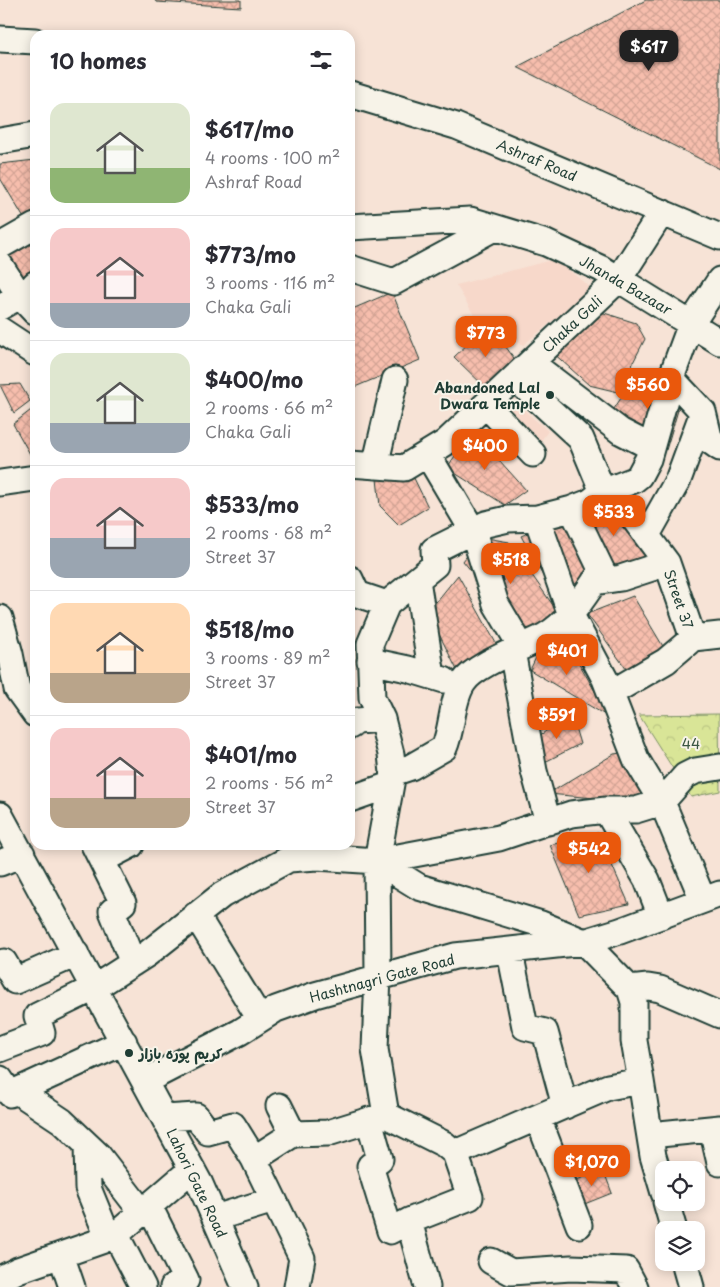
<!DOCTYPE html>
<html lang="en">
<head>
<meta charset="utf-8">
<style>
	body { margin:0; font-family:"Playpen Sans","Playpen Sans Arabic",sans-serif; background:#f7f7f7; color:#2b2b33; height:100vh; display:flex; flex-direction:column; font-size:19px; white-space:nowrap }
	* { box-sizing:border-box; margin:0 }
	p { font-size:16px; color:#7c7c81 }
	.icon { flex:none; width:28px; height:28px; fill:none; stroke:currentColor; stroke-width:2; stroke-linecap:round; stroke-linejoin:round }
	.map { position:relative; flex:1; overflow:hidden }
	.side { position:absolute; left:30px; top:30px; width:325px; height:820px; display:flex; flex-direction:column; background:#fff; border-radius:15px; box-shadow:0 2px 12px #0003 }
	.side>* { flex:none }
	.controls { position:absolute; left:655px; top:1161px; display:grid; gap:10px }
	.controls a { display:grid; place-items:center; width:50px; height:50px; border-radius:10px; background:#fff; box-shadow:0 2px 12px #0003; font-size:25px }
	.price { position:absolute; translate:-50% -42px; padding:0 11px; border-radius:10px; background:#ea580c; color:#fff; font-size:16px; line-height:32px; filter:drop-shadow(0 1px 2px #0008) }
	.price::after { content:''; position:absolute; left:50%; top:30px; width:15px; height:11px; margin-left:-8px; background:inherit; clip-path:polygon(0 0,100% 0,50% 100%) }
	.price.active { background:#222; color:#fff }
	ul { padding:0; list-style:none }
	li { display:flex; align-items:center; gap:15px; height:125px; padding:0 20px }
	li+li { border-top:1px solid #e1e1e2 }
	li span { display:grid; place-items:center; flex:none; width:140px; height:100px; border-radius:15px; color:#555 }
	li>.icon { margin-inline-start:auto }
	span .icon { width:60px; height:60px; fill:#fffc; stroke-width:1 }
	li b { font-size:21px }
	h2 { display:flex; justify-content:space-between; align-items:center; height:60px; padding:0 20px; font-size:21px }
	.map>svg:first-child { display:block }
	.built { fill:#f7d8ca }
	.park { fill:url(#park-crowns); stroke:#7c9166 }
	.building { fill:url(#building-cross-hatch); stroke:#1f3d34 }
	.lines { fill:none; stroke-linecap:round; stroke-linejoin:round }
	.minor-casing { stroke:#1f3d34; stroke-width:29 }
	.minor { stroke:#f7f3e8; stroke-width:25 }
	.poi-dot { fill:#1f3d34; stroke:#f7f3e8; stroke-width:2 }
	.labels { text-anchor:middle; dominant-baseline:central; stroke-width:4; stroke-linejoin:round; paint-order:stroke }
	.street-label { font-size:14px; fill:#1f3d34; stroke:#f7f3e8 }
	.poi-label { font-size:14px; font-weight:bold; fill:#1f3d34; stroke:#f7f3e8; text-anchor:end }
	.park-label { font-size:14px; fill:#3b5643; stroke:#f7f3e8 }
</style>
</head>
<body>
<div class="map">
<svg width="720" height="1287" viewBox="0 0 720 1287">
	<defs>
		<pattern id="park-crowns" width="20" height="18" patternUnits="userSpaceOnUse" patternTransform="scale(1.25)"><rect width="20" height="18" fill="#d9e597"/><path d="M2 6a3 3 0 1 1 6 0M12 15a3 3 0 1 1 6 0" fill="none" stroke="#bac583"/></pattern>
		<pattern id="building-cross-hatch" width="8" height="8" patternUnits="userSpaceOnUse" patternTransform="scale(1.25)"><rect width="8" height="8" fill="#f7bead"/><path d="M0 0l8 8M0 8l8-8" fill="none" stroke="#d3a495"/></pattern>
	</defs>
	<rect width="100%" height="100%" fill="#f7e3d6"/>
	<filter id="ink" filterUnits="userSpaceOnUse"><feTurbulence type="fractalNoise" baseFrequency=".02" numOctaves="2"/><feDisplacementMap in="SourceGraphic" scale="10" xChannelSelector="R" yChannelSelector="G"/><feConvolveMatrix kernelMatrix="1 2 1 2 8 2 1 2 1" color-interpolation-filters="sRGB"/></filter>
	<g filter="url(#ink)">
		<path class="built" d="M 555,259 L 592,289 L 523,345 L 474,315 L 456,285 Z
			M 517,404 L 548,431 L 524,465 L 488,424 Z"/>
		<path class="park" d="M 719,714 L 720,791 L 691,797 L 639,715 Z"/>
		<path class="building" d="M 155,0 L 241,0 L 241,7 L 156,2 Z
			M 646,0 L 720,0 L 720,169 L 517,67 Z
			M 35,160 L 35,221 L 28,225 L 0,178 L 0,164 Z
			M 35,240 L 35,302 L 1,258 Z
			M 392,292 L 420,360 L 350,389 L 350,310 Z
			M 601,312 L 636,323 L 645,339 L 618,392 L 589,385 L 552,352 Z
			M 489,324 L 514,358 L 490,392 L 454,357 Z
			M 639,370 L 679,407 L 666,450 L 612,412 Z
			M 20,384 L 30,401 L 14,413 L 0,385 Z
			M 35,407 L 35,463 L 13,424 Z
			M 472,430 L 526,490 L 505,505 L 447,468 Z
			M 376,470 L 410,470 L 428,507 L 399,525 L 380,506 Z
			M 608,503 L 654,556 L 612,570 L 579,514 Z
			M 563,517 L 596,571 L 565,616 L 521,536 Z
			M 481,537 L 509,542 L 559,614 L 527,639 L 463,561 Z
			M 458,575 L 502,654 L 461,678 L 428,612 Z
			M 633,596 L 664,648 L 629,673 L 587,614 Z
			M 540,649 L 571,649 L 610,718 L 530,670 Z
			M 571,714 L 580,744 L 541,764 L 533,740 Z
			M 641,750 L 642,802 L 548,794 L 614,754 Z
			M 598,833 L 629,904 L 579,915 L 550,845 Z
			M 603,1169 L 612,1193 L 582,1205 L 572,1182 Z"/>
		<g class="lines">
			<defs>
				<path id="minor" d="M 0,39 L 35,41
					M 350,94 L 456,126 L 720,237
					M 0,141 L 35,135
					M 350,227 L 470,220 L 546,243 L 602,269 L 720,342
					M 0,246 L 35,226
					M 0,265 L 20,296 L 35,312
					M 350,268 L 394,282 L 494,228
					M 720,280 L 691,324 L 671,378 L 703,412 L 710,441 L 720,448
					M 0,307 L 30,290 L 35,284
					M 0,330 L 35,353
					M 531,363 L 620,431 L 651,447
					M 515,378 L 581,439 L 603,492 L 614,504 L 632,516 L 667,563 L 693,638
					M 486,405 L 533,454
					M 428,455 L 473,531 L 496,604 L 521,646
					M 350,464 L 404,468 L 445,443 L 619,279 L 662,212
					M 375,466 L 395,380
					M 0,483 L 35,478
					M 537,518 L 571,615 L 605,679 L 636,759 L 662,802 L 703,900
					M 647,535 L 678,480 L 703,412
					M 350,579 L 357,594 L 387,604
					M 417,580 L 432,676
					M 594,582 L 621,578 L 667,563
					M 0,618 L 10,654 L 17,689 L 35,714
					M 512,651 L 534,771 L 548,822
					M 370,661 L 408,669 L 444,680
					M 611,693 L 666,661 L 693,638 L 720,635
					M 350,726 L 357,721 L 382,719
					M 393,773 L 411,767 L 444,748 C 453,728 451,701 463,683 C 475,664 525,647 545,636 C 571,621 585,594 602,571 L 572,509
					M 350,799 L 390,785
					M 606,810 L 647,880 L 661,916
					M 0,815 L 200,1184 L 245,1287
					M 94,845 L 123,903 L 112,911 L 133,963
					M 102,860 L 131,845
					M 377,861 L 419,887 L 541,924 L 584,942 L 630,989 L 634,1002 L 634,1041 L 641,1081 L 653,1156 L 664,1193
					M 0,863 L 22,854
					M 196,915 L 260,1019
					M 510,952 L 525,1027 L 545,1032 L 565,1106
					M 0,964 L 4,962 L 15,981 L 76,954
					M 630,989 L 648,987 L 660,989 L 720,1015
					M 0,1049 L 42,1033 L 37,1016 L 94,988 L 147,954 L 222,895 L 289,859 L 317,857 L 377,861 L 499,838 L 571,814 L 606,810 L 636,810 L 662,802 L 685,776 L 695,771 L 720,767
					M 0,1079 L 10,1094 L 124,1042
					M 145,1081 L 240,1032 L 276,1009 L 315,995 L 455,956 L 584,942 L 620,931 L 720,894
					M 17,1091 L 62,1121 L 98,1155 L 142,1212
					M 279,1106 L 293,1134 L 328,1133 L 386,1115 L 444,1144 L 455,1153
					M 386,1115 L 375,1049 L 378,976 L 377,861 L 393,773 L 391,754 L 382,719 L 372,698 L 370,644 L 387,604 L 435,565 L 434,550 L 486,524 L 508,519 L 537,518 L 572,509 L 590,502 L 603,492 L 634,480 L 639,476 L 648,459 L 671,378
					M 165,1118 L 196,1116 L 208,1132 L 233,1125 L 254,1159 L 293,1134
					M 538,1118 L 579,1225
					M 369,1120 L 380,1159 L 370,1166 L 390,1231 L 409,1221
					M 712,1129 L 720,1163
					M 650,1135 L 720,1128
					M 87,1145 L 88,1188 L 108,1237
					M 254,1159 L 302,1258 L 297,1287
					M 666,1202 L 674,1230
					M 149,1206 L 186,1280 L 173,1287
					M 215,1218 L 274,1200
					M 115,1233 L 143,1287
					M 61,1255 L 72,1287
					M 491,1261 L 511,1272 L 571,1268 L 626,1270 L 635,1287
					M 684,1262 L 691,1287
					M 0,1279 L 18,1270 L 101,1241 L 119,1232 L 192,1169
					M 427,1287 L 409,1221 L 470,1197 L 455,1153 L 608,1087 L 641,1081"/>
			</defs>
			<use href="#minor" class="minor-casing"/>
			<use href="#minor" class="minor"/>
		</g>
	</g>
	<g class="poi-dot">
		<circle cx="550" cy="395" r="5"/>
		<circle cx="129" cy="1053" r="5"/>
	</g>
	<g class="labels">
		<g class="street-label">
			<text transform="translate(537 160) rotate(23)">Ashraf Road</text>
			<text transform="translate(626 285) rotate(30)">Jhanda Bazaar</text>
			<text transform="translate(572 324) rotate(-43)">Chaka Gali</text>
			<text transform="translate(679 599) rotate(71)">Street 37</text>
			<text transform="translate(382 978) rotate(-15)">Hashtnagri Gate Road</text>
			<text transform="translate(197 1183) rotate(64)">Lahori Gate Road</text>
		</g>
		<g class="poi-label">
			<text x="540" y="387">Abandoned Lal<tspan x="540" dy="16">Dwara Temple</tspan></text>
			<text x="139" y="1053" text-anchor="start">کریم پورہ بازار</text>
		</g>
		<g class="park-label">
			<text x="691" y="743">44</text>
		</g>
	</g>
</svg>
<div class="controls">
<a><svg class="icon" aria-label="locate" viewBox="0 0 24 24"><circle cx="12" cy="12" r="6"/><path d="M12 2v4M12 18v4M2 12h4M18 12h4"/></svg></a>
<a><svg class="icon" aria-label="layers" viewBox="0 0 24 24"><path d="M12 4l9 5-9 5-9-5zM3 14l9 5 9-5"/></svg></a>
</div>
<b class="price active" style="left:649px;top:72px">$617</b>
<b class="price" style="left:486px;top:358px">$773</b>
<b class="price" style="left:648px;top:410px">$560</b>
<b class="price" style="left:485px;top:471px">$400</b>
<b class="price" style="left:614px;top:537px">$533</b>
<b class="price" style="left:511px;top:585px">$518</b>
<b class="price" style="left:567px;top:676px">$401</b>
<b class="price" style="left:557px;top:740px">$591</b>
<b class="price" style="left:589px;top:874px">$542</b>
<b class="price" style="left:592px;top:1187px">$1,070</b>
<section class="side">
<h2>10 homes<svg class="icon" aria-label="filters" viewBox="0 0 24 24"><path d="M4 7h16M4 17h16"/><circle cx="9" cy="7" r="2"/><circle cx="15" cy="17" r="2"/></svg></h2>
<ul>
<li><span style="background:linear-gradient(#dfe7d0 65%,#8fb573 0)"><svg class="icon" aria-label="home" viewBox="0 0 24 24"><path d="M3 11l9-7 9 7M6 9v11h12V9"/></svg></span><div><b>$617/mo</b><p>4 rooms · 100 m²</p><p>Ashraf Road</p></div></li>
<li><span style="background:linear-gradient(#f6c9c9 75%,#9aa5b1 0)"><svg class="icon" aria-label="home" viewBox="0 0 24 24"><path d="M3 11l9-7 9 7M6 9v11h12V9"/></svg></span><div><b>$773/mo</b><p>3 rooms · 116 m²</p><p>Chaka Gali</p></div></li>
<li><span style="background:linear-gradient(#dfe7d0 70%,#9aa5b1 0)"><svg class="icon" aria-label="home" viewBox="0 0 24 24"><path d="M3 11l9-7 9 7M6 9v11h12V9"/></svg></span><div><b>$400/mo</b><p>2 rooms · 66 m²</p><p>Chaka Gali</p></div></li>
<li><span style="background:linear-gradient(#f6c9c9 60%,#9aa5b1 0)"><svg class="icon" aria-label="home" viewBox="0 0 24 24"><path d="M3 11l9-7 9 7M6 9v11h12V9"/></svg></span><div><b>$533/mo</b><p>2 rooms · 68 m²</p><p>Street 37</p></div></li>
<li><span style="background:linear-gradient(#ffd9b3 70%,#b9a48a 0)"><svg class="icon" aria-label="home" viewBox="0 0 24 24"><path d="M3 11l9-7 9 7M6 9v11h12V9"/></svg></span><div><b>$518/mo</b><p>3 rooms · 89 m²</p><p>Street 37</p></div></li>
<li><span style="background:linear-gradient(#f6c9c9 70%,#b9a48a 0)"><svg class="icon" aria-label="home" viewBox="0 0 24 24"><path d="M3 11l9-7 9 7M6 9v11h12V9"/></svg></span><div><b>$401/mo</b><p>2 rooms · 56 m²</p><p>Street 37</p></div></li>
</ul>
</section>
</div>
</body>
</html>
